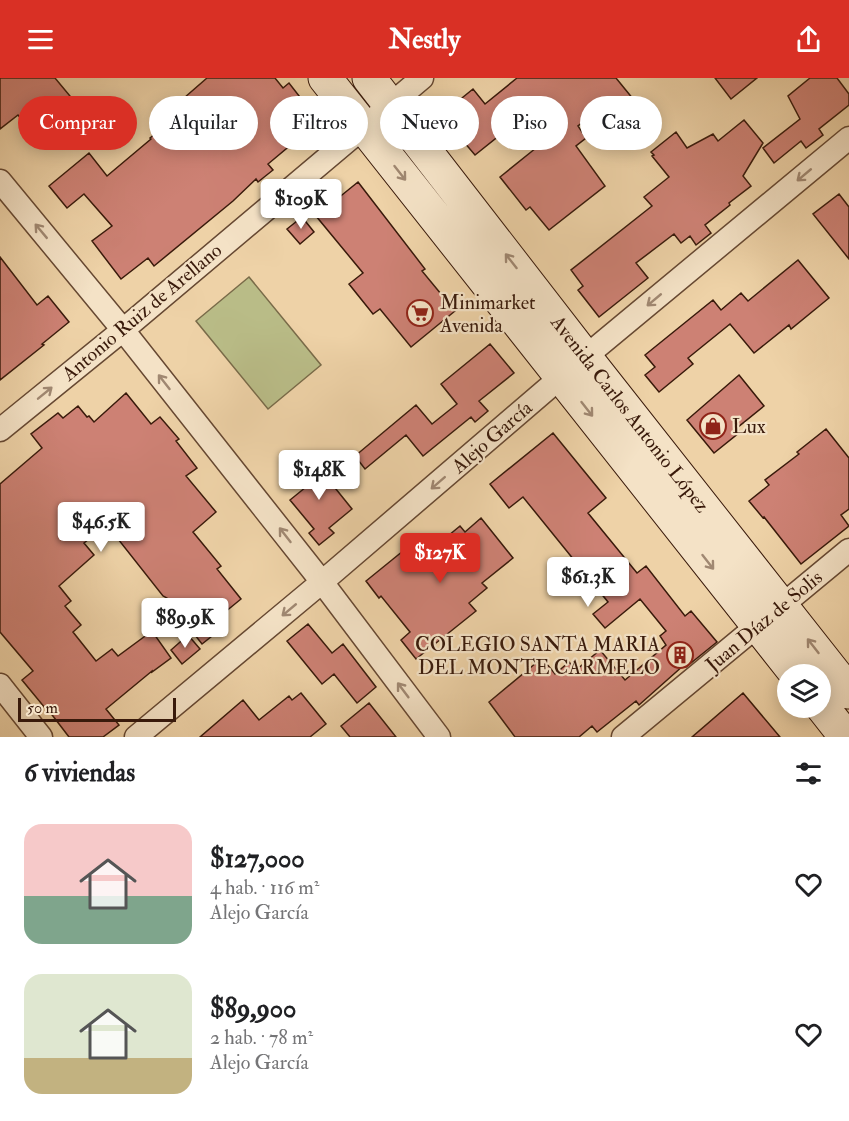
<!DOCTYPE html>
<html lang="es">
<head>
<meta charset="utf-8">
<style>
	body { margin:0; font-family:"IM FELL Double Pica",serif; background:#f6f6f6; color:#202124; height:100vh; display:flex; flex-direction:column; font-size:22px; white-space:nowrap }
	* { box-sizing:border-box; margin:0 }
	p { font-size:20px; color:#757577 }
	.icon { flex:none; width:33px; height:33px; fill:none; stroke:currentColor; stroke-width:2; stroke-linecap:round; stroke-linejoin:round }
	.map { position:relative; height:659px; overflow:hidden }
	.side { display:flex; flex-direction:column; background:#fff; flex:1 }
	.side>* { flex:none }
	.hud { position:absolute; left:18px; top:18px; width:813px; height:54px; display:flex; gap:12px }
	.buttons { position:absolute; left:777px; top:586px; display:grid; gap:12px }
	.buttons a { display:grid; place-items:center; width:54px; height:54px; border-radius:50%; background:#fff; box-shadow:0 3px 15px #0003; font-size:30px }
	.scale { position:absolute; left:18px; bottom:15px; width:158px; box-sizing:border-box; padding-left:6px; border:3px solid #391a0b; border-top:0; font-size:16px; line-height:21px; white-space:nowrap; color:#391a0b; -webkit-text-stroke:4px #f4e2c6; paint-order:stroke }
	.price { position:absolute; translate:-50% -51px; padding:0 14px; border-radius:6px; background:#fff; color:#222; font-size:20px; line-height:39px; filter:drop-shadow(0 2px 3px #0008) }
	.price::after { content:''; position:absolute; left:50%; top:36px; width:18px; height:14px; margin-left:-9px; background:inherit; clip-path:polygon(0 0,100% 0,50% 100%) }
	.price.on { background:#d93025; color:#fff }
	ul { padding:0; list-style:none }
	li { display:flex; align-items:center; gap:18px; height:150px; padding:0 24px }
	li span { display:grid; place-items:center; flex:none; width:168px; height:120px; border-radius:18px; color:#555 }
	li>.icon { margin-inline-start:auto }
	span .icon { width:72px; height:72px; fill:#fffc; stroke-width:1 }
	li b { font-size:26px }
	h2 { display:flex; justify-content:space-between; align-items:center; height:72px; padding:0 24px; font-size:26px }
	.chip { padding:0 21px; border-radius:27px; background:#fff; box-shadow:0 3px 15px #0003; font-size:21px; line-height:54px }
	.chip.on { background:#d93025; color:#fff }
	header { display:flex; justify-content:space-between; align-items:center; height:78px; padding:0 24px; background:#d93025; color:#fff; font-size:27px; font-weight:700 }
	.map>svg:first-child { display:block }
	.green { fill:#b9bc87; stroke:#796b49; stroke-width:1.5 }
	.building { fill:#cd8174; stroke:#391a0b; stroke-width:1.5 }
	.lines { fill:none; stroke-linecap:round; stroke-linejoin:round }
	.street-casing { stroke:#664832; stroke-width:25 }
	.secondary-casing { stroke:#391a0b; stroke-width:35 }
	.street { stroke:#f4e2c6; stroke-width:22 }
	.secondary { stroke:#f4e2c6; stroke-width:33 }
	.oneway { stroke:#a08872 }
	.labels { text-anchor:middle; dominant-baseline:central; stroke-width:4.5; stroke-linejoin:round; paint-order:stroke }
	.poi-label { font-size:20px; fill:#391a0b; stroke:#f4e2c6; text-anchor:start }
	.street-label { font-size:20px; fill:#391a0b; stroke:#f4e2c6 }
</style>
</head>
<body>
<header><svg class="icon" aria-label="menu" viewBox="0 0 24 24"><path d="M4 6h16M4 12h16M4 18h16"/></svg>Nestly<svg class="icon" aria-label="share" viewBox="0 0 24 24"><path d="M12 15V3M7 8l5-5 5 5M5 13v7h14v-7"/></svg></header>
<div class="map">
<svg width="849" height="659" viewBox="0 0 849 659">
	<rect width="100%" height="100%" fill="#eed2a7"/>
	<filter id="stains"><feTurbulence type="fractalNoise" baseFrequency=".00333" numOctaves="4"/><feColorMatrix values="0 0 0 0 .2 0 0 0 0 .09 0 0 0 0 .02 0 0 0 .5 -.17"/></filter>
	<radialGradient id="worn" r=".72"><stop offset=".6" stop-color="#630" stop-opacity="0"/><stop offset="1" stop-color="#630" stop-opacity=".3"/></radialGradient>
	<path class="green" d="M 249,199 L 321,287 L 268,331 L 196,243 Z"/>
	<path class="building" d="M 0,0 L 55,0 L 89,41 L 91,39 L 103,54 L 85,69 L 56,33 L 53,36 L 44,24 L 22,42 L 18,37 L 0,51 Z
		M 207,0 L 275,0 L 283,10 L 289,5 L 317,41 L 297,57 L 299,60 L 268,86 L 273,92 L 258,104 L 256,101 L 233,123 L 154,188 L 148,180 L 121,201 L 92,163 L 112,148 L 84,116 L 67,130 L 49,108 L 89,75 L 107,98 L 151,61 L 150,60 L 190,27 L 184,20 Z
		M 517,0 L 616,0 L 642,32 L 627,44 L 610,23 L 578,48 L 586,60 L 576,68 L 605,108 L 549,152 L 530,129 L 526,132 L 500,99 L 536,70 L 515,45 L 475,77 L 441,37 L 473,11 L 485,26 Z
		M 715,0 L 757,0 L 731,21 Z
		M 810,0 L 837,0 L 849,16 L 849,27 L 819,51 L 823,57 L 806,70 L 801,63 L 774,85 L 763,70 L 800,41 L 788,18 Z
		M 744,42 L 763,65 L 743,98 L 751,108 L 729,125 L 730,127 L 705,147 L 711,155 L 696,167 L 690,158 L 681,165 L 674,156 L 636,185 L 648,200 L 599,239 L 578,212 L 583,208 L 571,192 L 652,128 L 644,119 L 669,99 L 652,78 L 654,77 L 651,74 L 676,54 L 687,70 L 713,56 L 718,63 Z
		M 358,104 L 425,191 L 422,193 L 455,233 L 411,269 L 380,231 L 373,236 L 349,206 L 363,195 L 316,138 Z
		M 839,116 L 849,129 L 849,181 L 813,136 Z
		M 302,139 L 314,154 L 300,166 L 287,151 Z
		M 0,179 L 37,227 L 48,218 L 69,244 L 42,266 L 44,267 L 0,302 Z
		M 798,182 L 829,220 L 791,251 L 789,247 L 754,275 L 730,246 L 688,280 L 693,286 L 659,314 L 645,297 L 655,289 L 645,277 L 713,222 L 721,232 L 741,215 L 748,223 Z
		M 490,266 L 514,295 L 479,323 L 488,333 L 475,344 L 471,339 L 423,378 L 406,357 L 365,391 L 355,378 L 416,327 L 432,346 L 457,326 L 441,306 Z
		M 739,297 L 764,328 L 737,350 L 740,354 L 714,375 L 687,342 Z
		M 126,315 L 151,346 L 160,339 L 179,361 L 176,363 L 197,390 L 186,398 L 216,434 L 193,454 L 221,488 L 217,491 L 241,521 L 219,539 L 226,547 L 202,566 L 180,538 L 181,537 L 167,520 L 163,518 L 107,447 L 84,465 L 94,477 L 59,508 L 71,523 L 65,528 L 81,547 L 73,554 L 96,583 L 112,571 L 118,578 L 152,553 L 171,580 L 152,594 L 152,593 L 106,631 L 119,647 L 103,659 L 69,659 L 46,629 L 45,630 L 22,602 L 33,593 L 0,554 L 0,406 L 42,370 L 31,356 L 58,335 L 63,340 L 78,328 L 87,339 L 89,338 L 94,344 Z
		M 826,351 L 849,380 L 849,431 L 841,437 L 849,448 L 801,486 L 764,439 L 763,440 L 749,423 L 769,407 L 765,402 L 799,376 L 797,374 Z
		M 553,355 L 606,420 L 588,435 L 637,495 L 646,488 L 685,538 L 691,533 L 717,564 L 686,589 L 684,587 L 639,627 L 636,623 L 597,654 L 592,648 L 579,659 L 515,659 L 489,624 L 542,580 L 555,596 L 569,584 L 576,592 L 600,572 L 625,602 L 666,567 L 660,558 L 666,553 L 640,521 L 605,550 L 593,536 L 608,524 L 523,419 L 509,430 L 490,406 Z
		M 311,380 L 352,431 L 329,450 L 334,455 L 319,467 L 309,455 L 314,451 L 290,422 L 306,409 L 294,394 Z
		M 481,440 L 513,480 L 482,505 L 487,510 L 469,525 L 476,533 L 416,581 L 401,562 L 410,554 L 381,518 L 379,520 L 366,503 L 403,473 L 414,486 L 460,448 L 465,454 Z
		M 308,546 L 332,575 L 343,566 L 376,609 L 357,625 L 334,596 L 322,606 L 287,563 Z
		M 188,557 L 200,571 L 182,586 L 171,572 Z
		M 301,615 L 326,646 L 310,659 L 200,659 L 243,622 L 259,642 L 289,618 L 292,622 Z
		M 743,615 L 780,659 L 692,659 Z
		M 369,625 L 396,659 L 350,659 L 341,648 Z"/>
	<g class="lines">
		<defs>
			<path id="street" d="M 0,103 L 123,252 L 322,504 L 439,659
				M 0,352 L 123,252 L 422,0
				M 0,607 L 41,659
				M 136,659 L 322,504 L 561,299 L 849,60
				M 623,659 L 849,472"/>
			<path id="secondary" d="M 325,0 L 797,597
				M 369,0 L 585,279 L 849,614
				M 820,626 L 846,659"/>
		</defs>
		<use href="#street" class="street-casing"/>
		<use href="#secondary" class="secondary-casing"/>
		<use href="#street" class="street"/>
		<use href="#secondary" class="secondary"/>
	</g>
	<defs><path id="oneway-shaft" d="M-6 0H5M1.5-3L5.5 0L1.5 3" fill="none" stroke-width="1.6" stroke-linecap="round" stroke-linejoin="round" transform="scale(1.5)"/></defs>
	<g class="oneway">
		<use href="#oneway-shaft" transform="translate(400 95) rotate(52)"/>
		<use href="#oneway-shaft" transform="translate(804 97) rotate(140)"/>
		<use href="#oneway-shaft" transform="translate(41 153) rotate(-130)"/>
		<use href="#oneway-shaft" transform="translate(511 183) rotate(-128)"/>
		<use href="#oneway-shaft" transform="translate(654 222) rotate(140)"/>
		<use href="#oneway-shaft" transform="translate(164 304) rotate(-128)"/>
		<use href="#oneway-shaft" transform="translate(45 315) rotate(-39)"/>
		<use href="#oneway-shaft" transform="translate(587 331) rotate(52)"/>
		<use href="#oneway-shaft" transform="translate(438 405) rotate(139)"/>
		<use href="#oneway-shaft" transform="translate(285 457) rotate(-128)"/>
		<use href="#oneway-shaft" transform="translate(708 484) rotate(52)"/>
		<use href="#oneway-shaft" transform="translate(289 532) rotate(140)"/>
		<use href="#oneway-shaft" transform="translate(813 568) rotate(-128)"/>
		<use href="#oneway-shaft" transform="translate(403 612) rotate(-127)"/>
	</g>
	<defs>
		<symbol id="supermarket-ring" viewBox="-11 -11 22 22"><circle r="9.5" fill="#f4e2c6" stroke="#8f2418" stroke-width="1.5"/><path d="M-6-5.5h2.5l.6 2H6L4.5 2H-2.5L-4.4-4H-6ZM-1.5 3.2a1.3 1.3 0 1 0 .1 0ZM3 3.2a1.3 1.3 0 1 0 .1 0Z" fill="#8f2418"/></symbol>
		<symbol id="shop-ring" viewBox="-11 -11 22 22"><circle r="9.5" fill="#f4e2c6" stroke="#8f2418" stroke-width="1.5"/><path d="M-5-2.5h2.3a2.7 3.5 0 0 1 5.4 0H5L5.5 6h-11ZM-1.5-2.5h3a1.5 2.3 0 0 0-3 0Z" fill="#8f2418"/></symbol>
		<symbol id="building-ring" viewBox="-11 -11 22 22"><circle r="9.5" fill="#f4e2c6" stroke="#8f2418" stroke-width="1.5"/><path d="M-4-6H4V6H1V3H-1V6H-4ZM-2.5-4.3h1.7v1.8h-1.7ZM.8-4.3h1.7v1.8H.8ZM-2.5-1h1.7V.8h-1.7ZM.8-1h1.7V.8H.8Z" fill="#8f2418"/></symbol>
	</defs>
	<g fill-rule="evenodd">
		<use href="#supermarket-ring" x="405" y="220" width="30" height="30"/>
		<use href="#shop-ring" x="698" y="333" width="30" height="30"/>
		<use href="#building-ring" x="665" y="562" width="30" height="30"/>
	</g>
	<g class="labels">
		<g class="poi-label">
			<text x="440" y="224">Minimarket<tspan x="440" dy="23">Avenida</tspan></text>
			<text x="732" y="348">Lux</text>
			<text x="660" y="566" text-anchor="end">COLEGIO SANTA MARIA<tspan x="660" dy="23">DEL MONTE CARMELO</tspan></text>
		</g>
		<g class="street-label">
			<text transform="translate(142 234) rotate(-40)">Antonio Ruiz de Arellano</text>
			<text transform="translate(630 336) rotate(52)">Avenida Carlos Antonio López</text>
			<text transform="translate(492 359) rotate(-41)">Alejo García</text>
			<text transform="translate(764 543) rotate(-40)">Juan Díaz de Solis</text>
		</g>
	</g>
	<rect width="100%" height="100%" filter="url(#stains)"/>
	<rect width="100%" height="100%" fill="url(#worn)"/>
</svg>
<div class="buttons">
<a><svg class="icon" aria-label="layers" viewBox="0 0 24 24"><path d="M12 4l9 5-9 5-9-5zM3 14l9 5 9-5"/></svg></a>
</div>
<div class="scale">50 m</div>
<b class="price" style="left:301px;top:152px">$109K</b>
<b class="price" style="left:319px;top:423px">$148K</b>
<b class="price" style="left:101px;top:475px">$46.5K</b>
<b class="price on" style="left:440px;top:506px">$127K</b>
<b class="price" style="left:588px;top:530px">$61.3K</b>
<b class="price" style="left:185px;top:571px">$89.9K</b>
<div class="hud">
<a class="chip on">Comprar</a>
<a class="chip">Alquilar</a>
<a class="chip">Filtros</a>
<a class="chip">Nuevo</a>
<a class="chip">Piso</a>
<a class="chip">Casa</a>
</div>
</div>
<section class="side">
<h2>6 viviendas<svg class="icon" aria-label="filters" viewBox="0 0 24 24"><path d="M4 7h16M4 17h16"/><circle cx="9" cy="7" r="2"/><circle cx="15" cy="17" r="2"/></svg></h2>
<ul>
<li><span style="background:linear-gradient(#f6c9c9 60%,#7fa58c 0)"><svg class="icon" aria-label="home" viewBox="0 0 24 24"><path d="M3 11l9-7 9 7M6 9v11h12V9"/></svg></span><div><b>$127,000</b><p>4 hab. · 116 m²</p><p>Alejo García</p></div><svg class="icon" aria-label="heart" viewBox="0 0 24 24"><path d="M12 20l-8-8c-3-5 5-10 8-4 3-6 11-1 8 4z"/></svg></li>
<li><span style="background:linear-gradient(#dfe7d0 70%,#c2b280 0)"><svg class="icon" aria-label="home" viewBox="0 0 24 24"><path d="M3 11l9-7 9 7M6 9v11h12V9"/></svg></span><div><b>$89,900</b><p>2 hab. · 78 m²</p><p>Alejo García</p></div><svg class="icon" aria-label="heart" viewBox="0 0 24 24"><path d="M12 20l-8-8c-3-5 5-10 8-4 3-6 11-1 8 4z"/></svg></li>
</ul>
</section>
</body>
</html>
